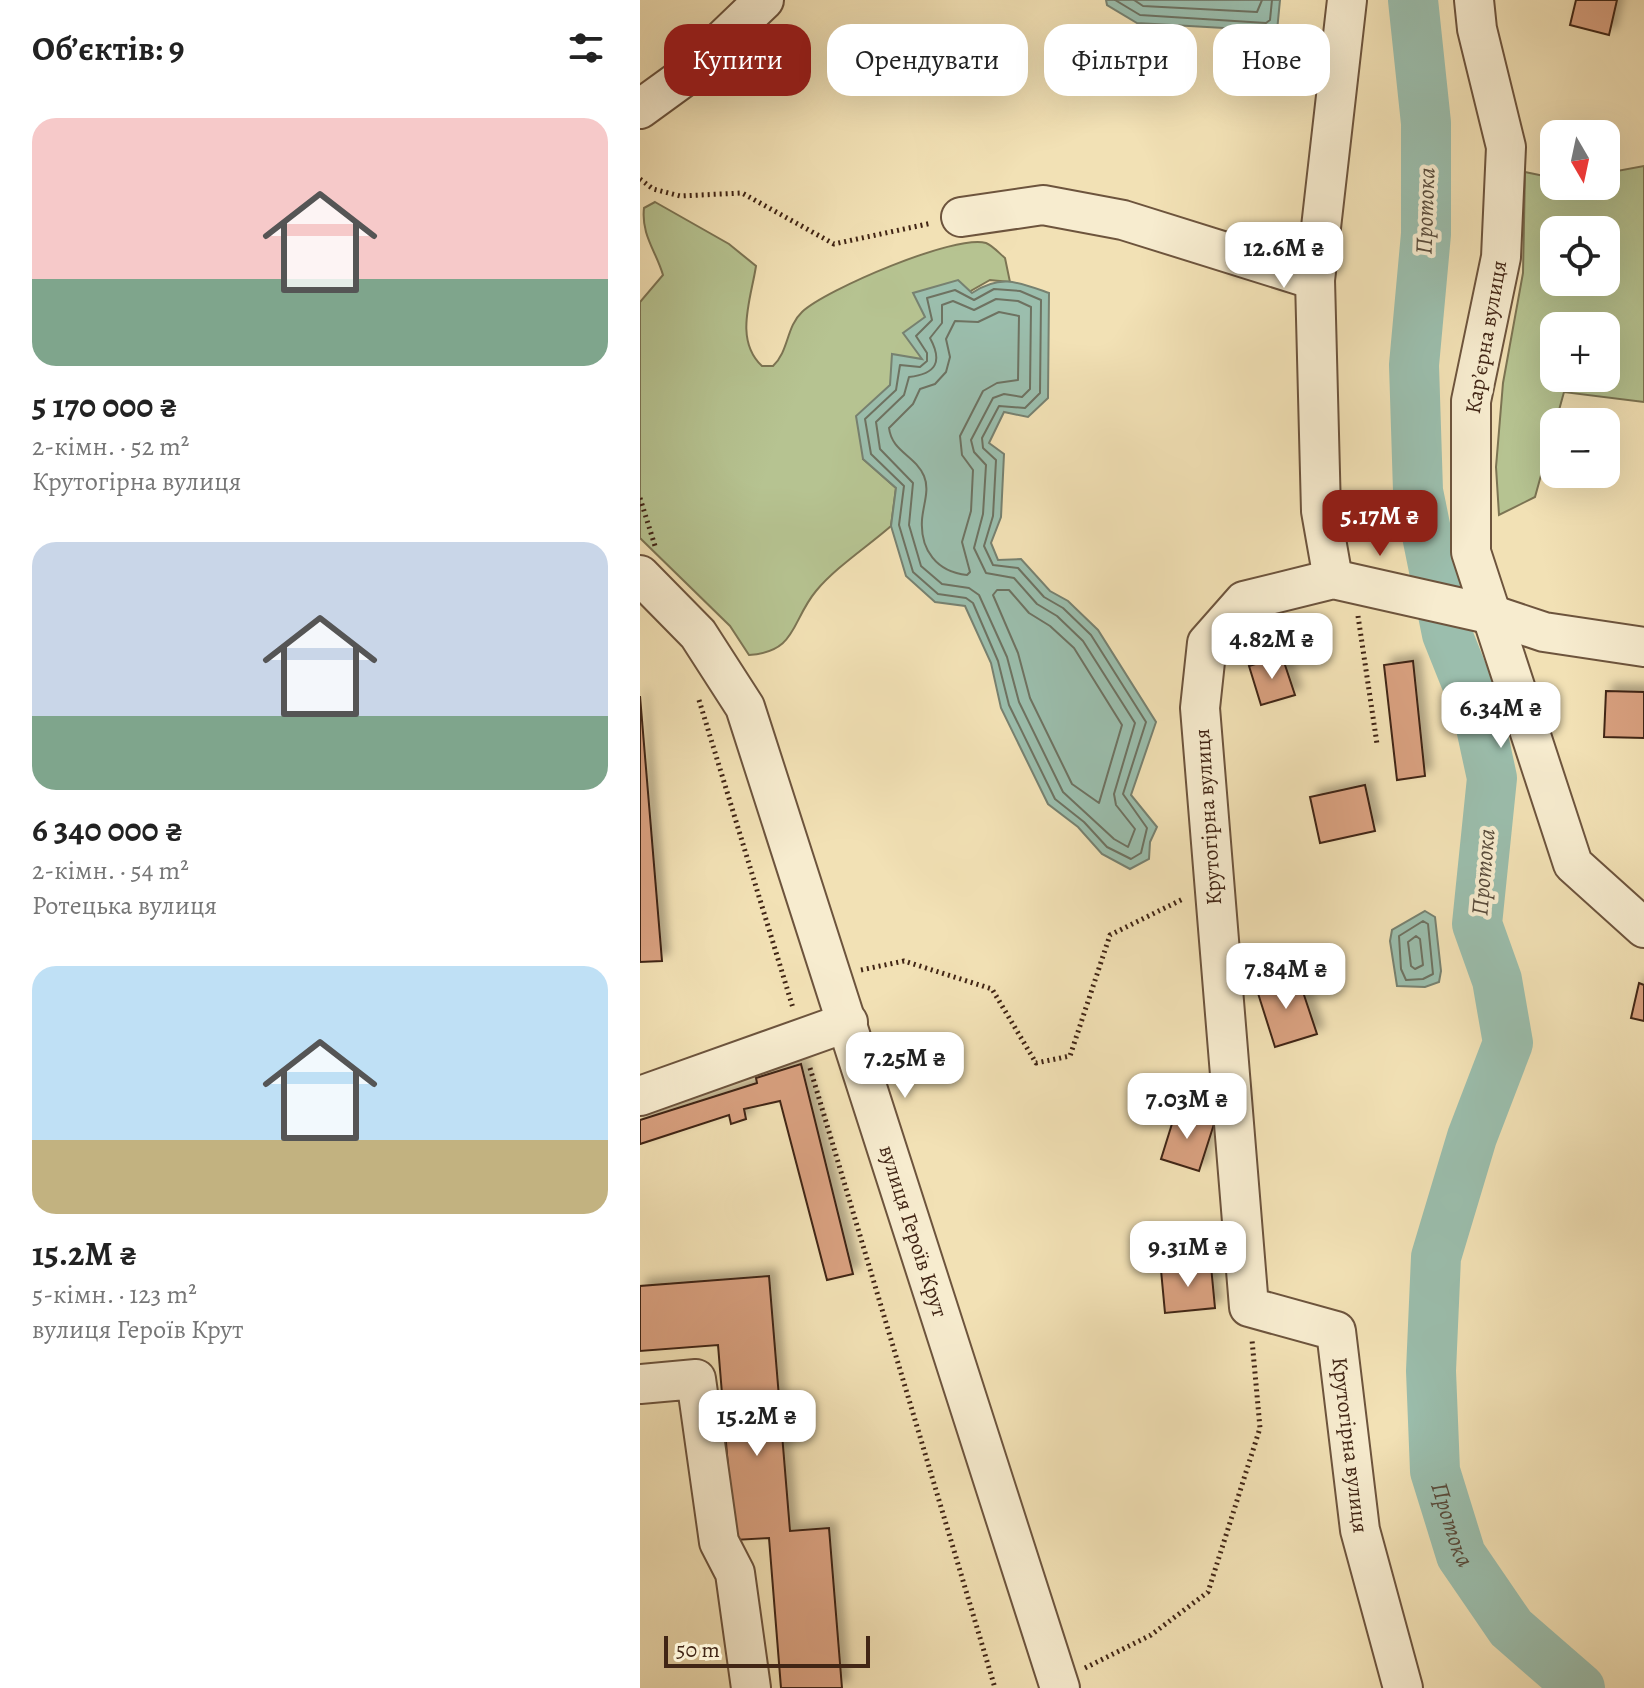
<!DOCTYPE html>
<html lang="uk">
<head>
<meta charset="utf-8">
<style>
	body { margin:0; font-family:Alegreya,serif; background:#f6f6f6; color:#222; height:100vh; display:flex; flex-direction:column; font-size:30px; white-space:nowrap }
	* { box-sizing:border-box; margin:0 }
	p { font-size:26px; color:#767676 }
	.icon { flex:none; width:44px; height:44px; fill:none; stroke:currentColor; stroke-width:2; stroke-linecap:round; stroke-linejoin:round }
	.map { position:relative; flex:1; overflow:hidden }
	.sheet { display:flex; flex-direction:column; background:#fff; width:640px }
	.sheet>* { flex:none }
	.hud { position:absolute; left:24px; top:24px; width:760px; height:72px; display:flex; gap:16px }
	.needle { width:52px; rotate:171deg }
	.fabs { position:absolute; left:900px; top:120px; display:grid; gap:16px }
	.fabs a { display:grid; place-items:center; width:80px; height:80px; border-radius:16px; background:#fff; box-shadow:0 8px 32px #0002; font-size:40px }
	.scale { position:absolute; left:24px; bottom:20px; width:206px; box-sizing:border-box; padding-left:8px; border:4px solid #412515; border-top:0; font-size:22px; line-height:28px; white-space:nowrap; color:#412515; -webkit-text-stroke:6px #f7eccf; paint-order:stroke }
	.price { position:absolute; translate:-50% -68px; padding:0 18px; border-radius:16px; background:#fff; color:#222; font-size:26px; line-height:52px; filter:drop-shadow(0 2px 4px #0008) }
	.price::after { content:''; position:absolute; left:50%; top:48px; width:24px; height:18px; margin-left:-12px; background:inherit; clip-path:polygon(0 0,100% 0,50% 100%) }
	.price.on { background:#8f2418; color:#fff }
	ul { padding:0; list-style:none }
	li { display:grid; align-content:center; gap:16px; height:424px; padding:0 32px }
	li span { display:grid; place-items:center; height:248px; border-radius:24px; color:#555 }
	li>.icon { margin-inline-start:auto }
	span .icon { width:144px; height:144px; fill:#fffc; stroke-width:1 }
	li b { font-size:34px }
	h2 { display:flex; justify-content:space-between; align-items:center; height:96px; padding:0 32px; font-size:34px }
	.chip { padding:0 28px; border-radius:24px; background:#fff; box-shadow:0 8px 32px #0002; font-size:28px; line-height:72px }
	.chip.on { background:#8f2418; color:#fff }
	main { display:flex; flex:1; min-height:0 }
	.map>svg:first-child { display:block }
	.green { fill:#b6c391; stroke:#7c7453; stroke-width:2; fill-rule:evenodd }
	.water { fill:#9bbead; stroke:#778170; stroke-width:2 }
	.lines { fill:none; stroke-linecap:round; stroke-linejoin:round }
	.shore { stroke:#6e7261; stroke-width:2 }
	.river { stroke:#9bbead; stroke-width:50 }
	.building { fill:#d8a07f; stroke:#412515; stroke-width:2; filter:url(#shadow) }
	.minor-casing { stroke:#6d543d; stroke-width:42 }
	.path { stroke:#412515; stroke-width:5; stroke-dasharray:2 4; stroke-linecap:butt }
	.minor { stroke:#f7eccf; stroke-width:38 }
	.labels { text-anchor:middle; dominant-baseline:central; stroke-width:8; stroke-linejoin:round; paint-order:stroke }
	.street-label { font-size:22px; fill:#412515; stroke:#f7eccf }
	.water-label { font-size:24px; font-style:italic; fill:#584b3b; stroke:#f7eccf }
</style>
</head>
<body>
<main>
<section class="sheet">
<h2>Об’єктів: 9<svg class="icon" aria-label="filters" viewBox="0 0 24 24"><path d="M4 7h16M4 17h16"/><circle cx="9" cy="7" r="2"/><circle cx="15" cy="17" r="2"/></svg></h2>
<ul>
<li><span style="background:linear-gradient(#f6c9c9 65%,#7fa58c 0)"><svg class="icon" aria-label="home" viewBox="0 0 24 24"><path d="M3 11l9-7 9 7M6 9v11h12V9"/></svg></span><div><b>5 170 000 ₴</b><p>2-кімн. · 52 m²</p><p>Крутогірна вулиця</p></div></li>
<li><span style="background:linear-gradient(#c9d6e8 70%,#7fa58c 0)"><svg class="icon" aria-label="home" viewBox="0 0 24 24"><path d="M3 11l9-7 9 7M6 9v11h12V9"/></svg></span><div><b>6 340 000 ₴</b><p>2-кімн. · 54 m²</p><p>Ротецька вулиця</p></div></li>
<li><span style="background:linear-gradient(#bfe0f5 70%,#c2b280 0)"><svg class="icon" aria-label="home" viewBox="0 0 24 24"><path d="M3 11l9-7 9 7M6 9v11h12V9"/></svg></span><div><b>15.2M ₴</b><p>5-кімн. · 123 m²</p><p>вулиця Героїв Крут</p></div></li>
</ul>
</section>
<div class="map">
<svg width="1004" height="1688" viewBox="0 0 1004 1688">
	<defs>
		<filter id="shadow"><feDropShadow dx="7" dy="-7" stdDeviation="4" flood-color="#0004"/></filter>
	</defs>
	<rect width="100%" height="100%" fill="#f2e1b5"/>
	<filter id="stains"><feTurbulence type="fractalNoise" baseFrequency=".0025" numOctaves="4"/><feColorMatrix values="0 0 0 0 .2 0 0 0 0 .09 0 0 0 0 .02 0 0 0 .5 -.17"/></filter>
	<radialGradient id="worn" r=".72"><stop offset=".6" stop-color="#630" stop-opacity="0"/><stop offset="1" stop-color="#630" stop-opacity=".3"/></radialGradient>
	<path class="green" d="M 1004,166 L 1004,402 L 924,392 L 895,497 L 859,515 L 856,467 L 863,383 L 883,273 L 885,172 L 914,178 L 914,186 L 966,186 L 966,173 ZM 914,230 L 966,230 L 966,282 L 914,282 ZM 914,326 L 966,326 L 966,378 L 914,378 Z
		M 15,202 L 89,244 L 116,266 C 111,299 94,340 122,366 L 133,366 C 149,351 146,327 162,312 C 185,290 315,234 346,243 C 352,245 360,254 365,258 L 370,282 L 350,280 L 285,317 L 283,360 L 250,385 L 223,459 L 256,488 L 251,526 C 227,547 196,567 176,591 C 151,621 157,652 109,655 L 90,626 L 0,538 L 0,302 L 23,275 C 16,251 1,235 4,208 Z"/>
	<path class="water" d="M 466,0 L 640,0 L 637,31 L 497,23 L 467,5 Z
		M 318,280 L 332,293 C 361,274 378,282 409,293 L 408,398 L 388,417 L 364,412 L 349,443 L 364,454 L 361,517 L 351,543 L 358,560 L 381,559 L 410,591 L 428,601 L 458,630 L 516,722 L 491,795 L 517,827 L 510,842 L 509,859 L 490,869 L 462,854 L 438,827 L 408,804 L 361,708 L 351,663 L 325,606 L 295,602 L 266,576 L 251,526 L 256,488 L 223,459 L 216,416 L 250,385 L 252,354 L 282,359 L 263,333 L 285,317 L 273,293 Z
		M 785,911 L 795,917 L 801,971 L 799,982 L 785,987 L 757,986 L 750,941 L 752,930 Z"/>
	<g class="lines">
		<path class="shore" d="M 475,0 L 500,15 L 626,23 L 630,20 L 632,0
			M 494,0 L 503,6 L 617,12 L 622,0
			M 354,289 L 380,291 L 401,300 L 400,393 L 385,408 L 359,406 L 342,438 L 343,448 L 356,460 L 353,516 L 344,546 L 353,565 L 378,568 L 404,597 L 423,608 L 451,635 L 506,722 L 483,794 L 507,828 L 501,853 L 491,859 L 467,847 L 444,822 L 415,799 L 369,705 L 358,661 L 333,603 L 326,598 L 298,594 L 273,572 L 259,525 L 264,486 L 231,454 L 225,419 L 256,390 L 260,365 L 280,367 L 287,361 L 287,353 L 276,336 L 292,320 L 287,298 L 315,290 L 334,300 Z
			M 356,299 L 378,301 L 391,307 L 390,389 L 382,397 L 364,394 L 353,398 L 331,440 L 334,452 L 346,465 L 343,514 L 334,548 L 346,573 L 374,578 L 397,604 L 417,616 L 443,641 L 495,723 L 474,794 L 476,805 L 495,829 L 488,847 L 474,839 L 423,792 L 379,702 L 367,657 L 339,595 L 329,588 L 302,584 L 281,566 L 269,525 L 273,483 L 240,449 L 236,422 L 264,395 L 269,377 C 296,374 303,362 290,338 L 302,323 L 302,305 L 313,301 L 334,310 Z
			M 359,312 L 379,316 L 378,380 L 357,383 L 343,391 L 320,436 L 322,455 L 333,470 L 331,511 L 322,542 L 330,572 L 327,575 C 297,572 280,550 282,520 C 283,505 290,490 284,476 C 275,455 252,452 249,428 L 273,404 L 280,389 L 295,384 L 306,372 L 310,357 L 306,339 L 315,321 L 338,322 Z
			M 357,590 L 369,590 L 389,613 L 410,626 L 434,648 L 482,725 L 459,803 L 432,784 L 390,698 L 378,653 L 353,595 Z
			M 783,921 L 788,924 L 793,974 L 783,979 L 766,980 L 761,969 L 759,936 Z
			M 776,936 L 780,939 L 783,965 L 775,969 L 771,966 L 768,942 Z"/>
		<path class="river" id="s1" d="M 773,0 L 786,123 L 786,234 L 774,365 L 778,491 L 807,634 L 837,709 L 852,778 L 837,924 L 857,980 L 868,1043 L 832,1137 L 796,1257 L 791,1371 L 795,1471 L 821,1555 L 871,1628 L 940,1688"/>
	</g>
	<path class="building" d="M 936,0 L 977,0 L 969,35 L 930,25 Z
		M 642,656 L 655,695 L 621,705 L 609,666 Z
		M 773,661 L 785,776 L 757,780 L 744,665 Z
		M 966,691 L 1004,692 L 1004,738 L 964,737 Z
		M 0,696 L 22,961 L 0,962 Z
		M 725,785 L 735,831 L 680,843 L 670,797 Z
		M 657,974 L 677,1034 L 635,1047 L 616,987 Z
		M 999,983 L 1004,985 L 1004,1021 L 991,1018 Z
		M 161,1064 L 213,1274 L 187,1280 L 140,1101 L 104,1109 L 106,1119 L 91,1124 L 89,1115 L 0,1144 L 0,1120 L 117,1083 L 116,1078 Z
		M 536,1111 L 574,1124 L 559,1171 L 521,1159 Z
		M 571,1266 L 575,1308 L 525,1313 L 521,1270 Z
		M 129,1276 L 150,1531 L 189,1528 L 202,1688 L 141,1688 L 129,1538 L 94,1540 L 78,1345 L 0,1351 L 0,1286 Z"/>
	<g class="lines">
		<defs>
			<g id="minor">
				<path d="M 834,0 L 837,29 L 866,147 L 861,257 L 831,401 L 831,552 L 933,864 L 1004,928"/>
				<path d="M 0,109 L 44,77 L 124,0"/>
				<path d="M 321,217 L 403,205 L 483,220 L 675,280"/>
				<path id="s2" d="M 0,575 L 58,634 L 105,707 L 420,1688"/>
				<path d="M 693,579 L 681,511 L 675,280 L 707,0"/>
				<path d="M 0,1096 L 208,1022"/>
				<path d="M 0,1384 L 56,1379 L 79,1542 L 95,1573 L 111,1688"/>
				<path d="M 763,1688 L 720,1530 L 696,1331 L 609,1307 L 560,708 L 567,643 L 604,601 L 693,579 L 853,615 L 904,632 L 1004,647"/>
			</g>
		</defs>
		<use href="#minor" class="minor-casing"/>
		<path class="path" d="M 0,179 L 13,189 L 40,196 L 102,193 L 194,244 L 292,223
			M 0,498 L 15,546
			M 718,616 L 737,744
			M 59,700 L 153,1008
			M 221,970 L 264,961 L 352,989 L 396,1063 L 430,1056 L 470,935 L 543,899
			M 170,1068 L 355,1688
			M 445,1668 L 511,1635 L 568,1592 L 620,1428 L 612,1340"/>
		<use href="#minor" class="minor"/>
	</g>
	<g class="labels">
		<g class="street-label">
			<text transform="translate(846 337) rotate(-80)">Карʼєрна вулиця</text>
			<text transform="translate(568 817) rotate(-94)">Крутогірна вулиця</text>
			<text stroke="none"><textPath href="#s2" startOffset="720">вулиця Героїв Крут</textPath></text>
			<text transform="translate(710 1445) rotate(83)">Крутогірна вулиця</text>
		</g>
		<g class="water-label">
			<text transform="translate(785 211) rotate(-88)">Протока</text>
			<text transform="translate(843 872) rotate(-85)">Протока</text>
			<text stroke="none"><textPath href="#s1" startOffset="1556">Протока</textPath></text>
		</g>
	</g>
	<rect width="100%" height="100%" filter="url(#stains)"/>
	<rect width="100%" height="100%" fill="url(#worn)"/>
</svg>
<div class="fabs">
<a><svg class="needle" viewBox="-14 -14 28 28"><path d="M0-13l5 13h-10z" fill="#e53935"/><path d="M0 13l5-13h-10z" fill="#767676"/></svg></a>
<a><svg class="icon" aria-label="locate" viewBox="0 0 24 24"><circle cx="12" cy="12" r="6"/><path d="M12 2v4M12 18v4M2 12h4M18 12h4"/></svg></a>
<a>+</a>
<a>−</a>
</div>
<div class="scale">50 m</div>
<b class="price" style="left:644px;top:290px">12.6M ₴</b>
<b class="price on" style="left:740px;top:558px">5.17M ₴</b>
<b class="price" style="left:632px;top:681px">4.82M ₴</b>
<b class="price" style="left:861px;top:750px">6.34M ₴</b>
<b class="price" style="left:646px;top:1011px">7.84M ₴</b>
<b class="price" style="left:265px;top:1100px">7.25M ₴</b>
<b class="price" style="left:547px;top:1141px">7.03M ₴</b>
<b class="price" style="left:548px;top:1289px">9.31M ₴</b>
<b class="price" style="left:117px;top:1458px">15.2M ₴</b>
<div class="hud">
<a class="chip on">Купити</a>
<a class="chip">Орендувати</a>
<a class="chip">Фільтри</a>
<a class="chip">Нове</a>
</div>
</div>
</main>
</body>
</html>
